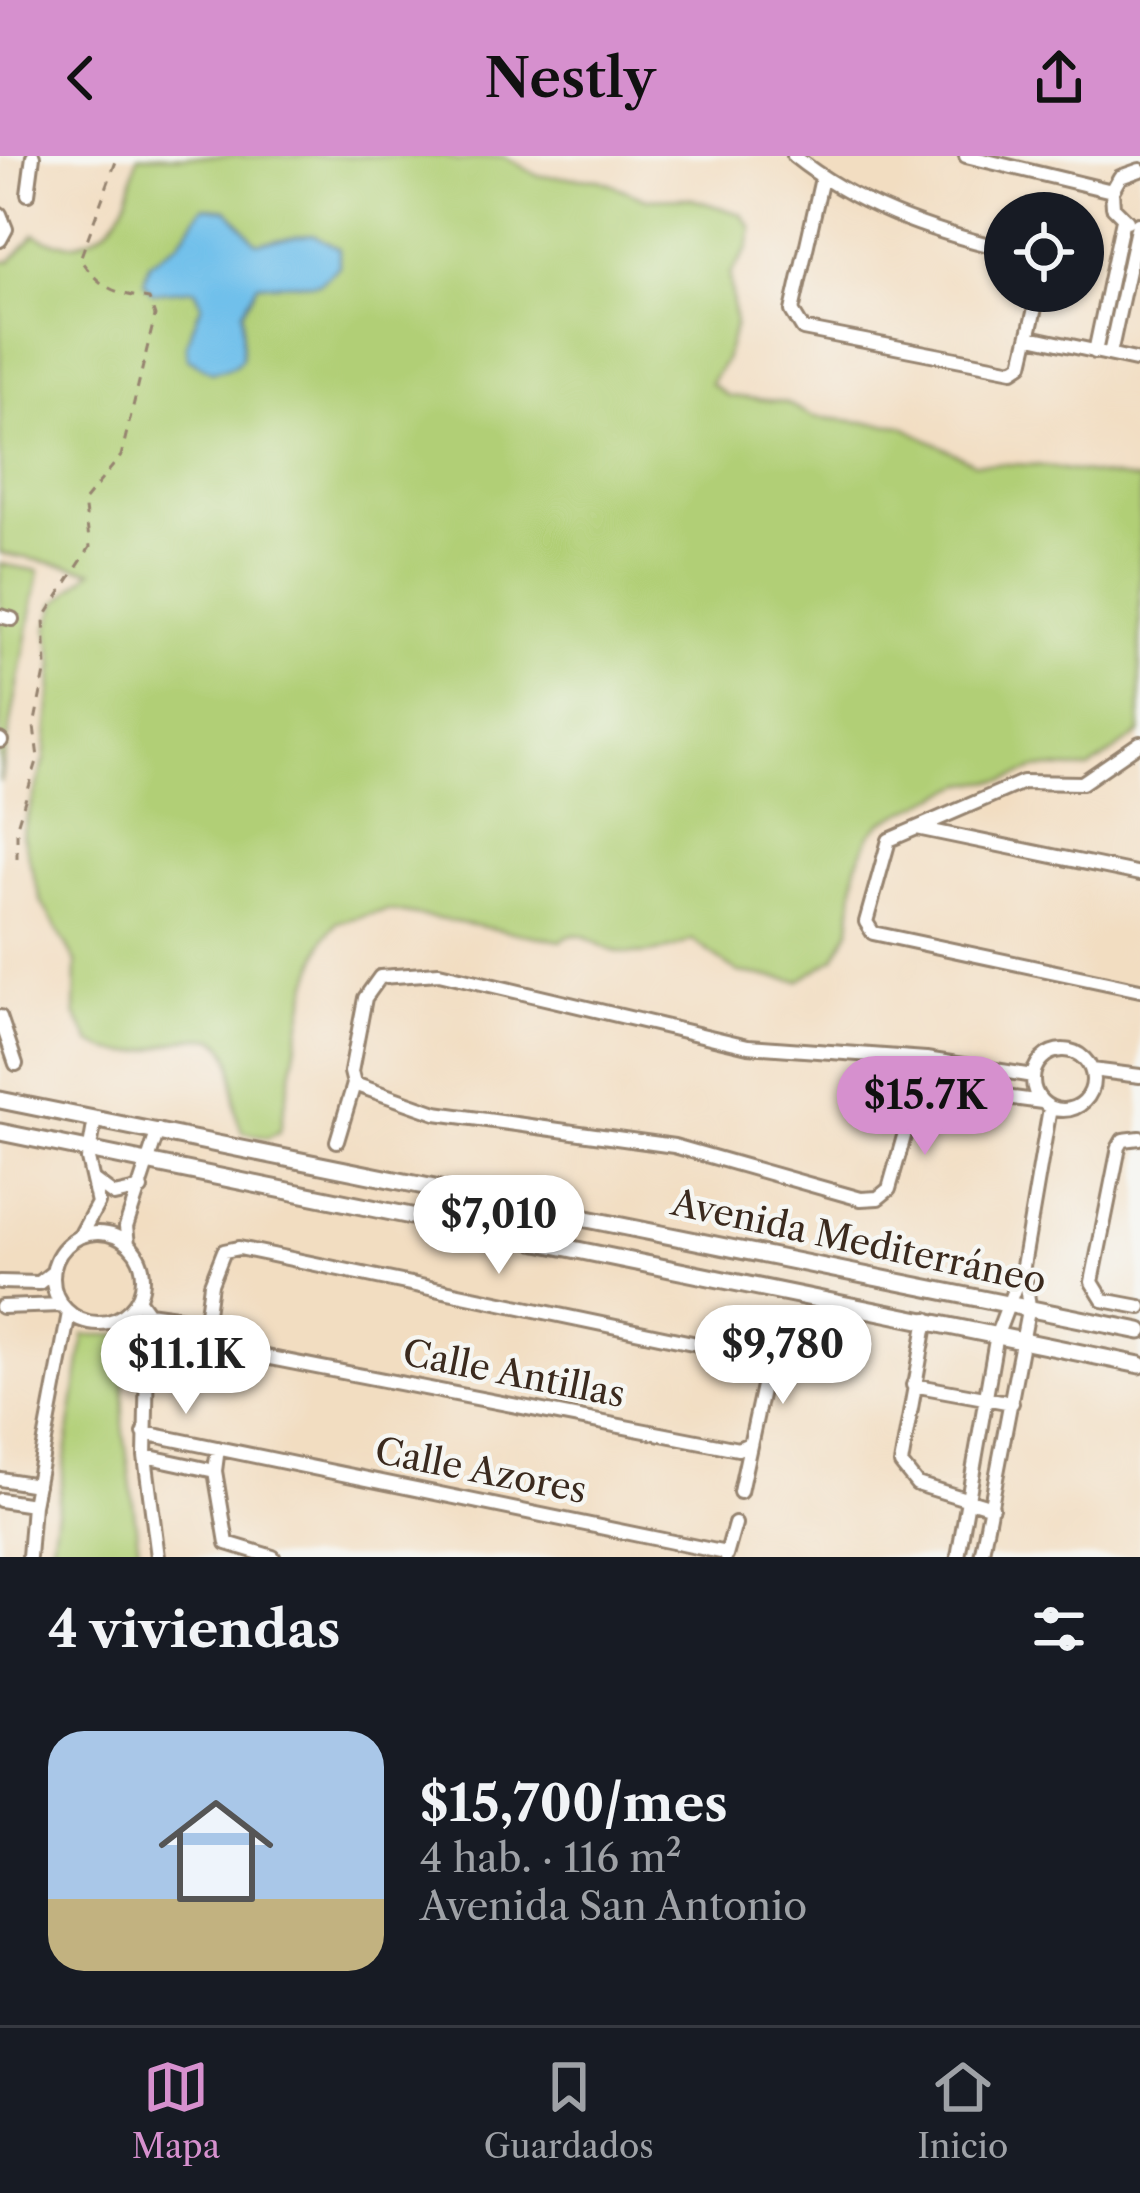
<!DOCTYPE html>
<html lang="es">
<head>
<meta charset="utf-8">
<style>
	body { margin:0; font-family:"Libre Caslon Text",serif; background:#20242c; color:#f1f3f6; height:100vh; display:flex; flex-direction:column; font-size:45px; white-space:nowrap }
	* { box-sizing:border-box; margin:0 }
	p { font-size:39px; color:#9ea1a6 }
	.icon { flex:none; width:66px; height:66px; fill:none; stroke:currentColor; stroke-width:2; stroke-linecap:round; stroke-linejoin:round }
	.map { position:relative; height:1401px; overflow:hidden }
	.details { display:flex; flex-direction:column; background:#171b24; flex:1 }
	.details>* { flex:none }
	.tools { position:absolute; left:984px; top:36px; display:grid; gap:24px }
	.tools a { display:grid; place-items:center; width:120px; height:120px; border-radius:50%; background:#171b24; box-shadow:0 3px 9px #0004; font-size:60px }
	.price { position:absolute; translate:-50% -102px; padding:0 27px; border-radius:42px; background:#fff; color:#222; font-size:39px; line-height:78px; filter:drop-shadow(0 3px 6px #0008) }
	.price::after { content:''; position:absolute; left:50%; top:72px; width:36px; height:27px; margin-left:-18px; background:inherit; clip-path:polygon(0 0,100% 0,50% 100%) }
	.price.current { background:#d690ce; color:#111 }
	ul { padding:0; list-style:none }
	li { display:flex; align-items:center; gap:36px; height:300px; padding:0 48px }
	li+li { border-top:3px solid #363941 }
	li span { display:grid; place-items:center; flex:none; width:336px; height:240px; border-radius:36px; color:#555 }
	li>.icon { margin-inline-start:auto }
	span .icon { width:144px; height:144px; fill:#fffc; stroke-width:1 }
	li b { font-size:51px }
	h2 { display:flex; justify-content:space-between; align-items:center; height:144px; padding:0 48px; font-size:51px }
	header { display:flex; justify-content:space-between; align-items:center; height:156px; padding:0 48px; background:#d690ce; color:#111; font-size:54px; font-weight:600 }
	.tab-bar { display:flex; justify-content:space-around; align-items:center; height:168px; border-top:3px solid #363941; background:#171b24; font-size:33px; color:#9ea1a6 }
	.tab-bar a { display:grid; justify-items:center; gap:6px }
	.tab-bar .current { color:#d690ce }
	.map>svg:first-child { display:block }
	.green { fill:#b1cf76; stroke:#767c4a; stroke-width:3 }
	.water { fill:#70c0eb; stroke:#567584; stroke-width:3 }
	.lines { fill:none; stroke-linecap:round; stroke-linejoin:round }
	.minor-casing { stroke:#968470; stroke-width:18 }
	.tertiary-casing { stroke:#968470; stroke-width:21 }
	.path { stroke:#968470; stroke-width:3; stroke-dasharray:9 9; stroke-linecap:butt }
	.minor { stroke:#fff; stroke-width:12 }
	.tertiary { stroke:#fff; stroke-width:15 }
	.labels { text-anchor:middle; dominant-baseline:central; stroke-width:9; stroke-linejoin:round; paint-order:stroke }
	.street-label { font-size:36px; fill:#3b2a1e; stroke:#f6f6f2 }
</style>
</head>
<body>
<header><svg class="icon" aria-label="back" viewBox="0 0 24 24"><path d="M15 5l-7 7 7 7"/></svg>Nestly<svg class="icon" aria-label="share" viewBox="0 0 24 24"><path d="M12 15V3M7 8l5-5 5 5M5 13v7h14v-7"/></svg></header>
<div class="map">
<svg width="1140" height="1401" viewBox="0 0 1140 1401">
	<rect width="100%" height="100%" fill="#f6f6f2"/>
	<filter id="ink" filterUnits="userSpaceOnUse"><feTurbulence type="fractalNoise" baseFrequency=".00833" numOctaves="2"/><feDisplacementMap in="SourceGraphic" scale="24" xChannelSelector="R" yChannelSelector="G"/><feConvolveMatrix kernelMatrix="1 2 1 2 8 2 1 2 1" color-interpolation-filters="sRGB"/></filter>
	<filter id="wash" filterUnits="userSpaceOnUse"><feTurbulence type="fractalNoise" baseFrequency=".004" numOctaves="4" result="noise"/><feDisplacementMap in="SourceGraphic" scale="48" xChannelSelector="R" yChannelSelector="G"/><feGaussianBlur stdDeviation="2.7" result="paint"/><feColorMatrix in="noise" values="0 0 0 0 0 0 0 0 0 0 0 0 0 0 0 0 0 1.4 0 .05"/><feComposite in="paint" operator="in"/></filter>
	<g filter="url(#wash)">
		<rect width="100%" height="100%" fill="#f2ddc1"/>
		<path class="green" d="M 138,0 L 443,0 L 457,5 L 504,0 L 538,20 L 598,23 L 646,43 L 689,42 L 741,58 L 752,72 L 748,92 L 730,119 L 735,169 L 725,204 L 710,227 L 728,240 L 784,246 L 814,261 L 902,270 L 974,307 L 1036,309 L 1140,325 L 1140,577 L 1089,613 L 1037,612 L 1006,624 L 965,628 L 882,666 L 869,680 L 856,710 L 850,773 L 835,802 L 799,825 L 739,817 L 692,784 C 669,795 640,802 614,795 C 593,790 583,768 561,785 L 388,754 L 337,766 L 324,783 L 308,830 L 280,975 L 268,982 L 243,976 C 225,946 246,906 216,883 C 166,875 145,915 91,887 L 75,858 L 76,806 L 41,745 L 22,679 L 45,603 L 54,507 L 48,473 L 56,447 L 92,415 L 0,397 L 0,106 L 11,105 L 35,78 C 73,101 115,80 128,38 C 133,25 133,12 138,0 Z
			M 0,408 L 39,415 L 0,627 Z
			M 84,1179 L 126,1179 L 123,1268 L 140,1401 L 50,1401 Z"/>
		<path class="water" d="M 203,51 L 228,54 L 257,87 L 313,78 L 339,93 L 339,110 L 319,127 L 258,128 L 243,155 L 242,202 L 233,211 L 212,216 L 187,202 L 186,188 L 202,148 L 195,133 L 152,137 L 144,125 L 149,107 L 179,86 Z"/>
	</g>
	<g filter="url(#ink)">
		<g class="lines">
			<defs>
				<path id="minor" d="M 794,0 C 855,49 930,75 1005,93
					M 966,0 L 1112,35
					M 822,22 L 792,155 L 803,173 L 1013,214 L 1022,208 L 1039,135
					M 28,38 L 33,0
					M 0,58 L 6,73 L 0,84
					M 1127,65 L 1113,51 L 1112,35 L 1120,21 L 1140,14
					M 1030,181 L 1140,205
					M 1095,196 L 1123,63
					M 1110,198 L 1138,68
					M 0,460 L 12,463
					M 0,584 L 1,585
					M 1140,587 L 1082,627 L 1023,626 L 889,684 L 866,766 L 873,777 L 1140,834
					M 917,672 L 1140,718
					M 0,861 L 16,908
					M1033 924a30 30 0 1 1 60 0a30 30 0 1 1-60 0Z
					M 1092,914 L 1140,920
					M 354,928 L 436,957 L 674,990 L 861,1043 L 878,1042 L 889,1033 L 926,903
					M 919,929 L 1042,946
					M 1140,982 L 1123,984 L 1119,991 L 1092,1126 L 1103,1144 L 1140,1151
					M 337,985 L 354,928 L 351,916 L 365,842 L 380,821 L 439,817 L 748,890 L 926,903 L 1033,920
					M 95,1025 L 114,1039 L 141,1033
					M53 1122a45 45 0 1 1 90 0a45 45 0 1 1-90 0Z
					M 80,1080 L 98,1047 L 88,1003 L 95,963
					M 128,1088 L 126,1071 L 158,974
					M 0,1126 L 39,1127 L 53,1116
					M 138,1143 L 148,1157 L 145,1300 L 158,1401
					M 2,1151 L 62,1149
					M 148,1157 L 205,1165
					M 927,1163 L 901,1308 L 917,1328 L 992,1351
					M 114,1164 L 133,1168 L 147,1178 L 738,1293 L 747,1289
					M 203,1186 L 211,1128 L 224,1095 L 239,1092 L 764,1202
					M 764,1202 L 774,1175
					M 913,1229 L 1012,1247
					M 144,1277 L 726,1397
					M 218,1292 L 215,1315 L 227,1387 L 273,1401
					M 145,1300 L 215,1315
					M 0,1323 L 37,1329
					M 740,1336 L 767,1211 L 764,1202
					M 0,1344 L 33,1349
					M 726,1400 L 735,1368
					M 29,1401 L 33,1349 L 69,1157
					M 958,1401 L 997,1178 L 1023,1110 L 1050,952
					M 981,1401 L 1029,1150 L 1023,1111"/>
				<path id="tertiary" d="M 0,944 L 1140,1175
					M 0,976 L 1140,1209"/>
			</defs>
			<use href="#minor" class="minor-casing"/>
			<use href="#tertiary" class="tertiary-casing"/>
			<path class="path" d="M 17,703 L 17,670 L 38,602 L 34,570 L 46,512 L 44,462 L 90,391 L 84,345 L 121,300 L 155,160 L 149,143 C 114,137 101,133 80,103 L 118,0"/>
			<use href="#minor" class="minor"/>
			<use href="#tertiary" class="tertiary"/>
		</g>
	</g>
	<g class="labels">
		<g class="street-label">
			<text transform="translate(859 1085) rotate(12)">Avenida Mediterráneo</text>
			<text transform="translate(514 1217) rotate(11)">Calle Antillas</text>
			<text transform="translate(481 1314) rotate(11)">Calle Azores</text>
		</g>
	</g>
</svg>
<div class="tools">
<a><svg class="icon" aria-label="locate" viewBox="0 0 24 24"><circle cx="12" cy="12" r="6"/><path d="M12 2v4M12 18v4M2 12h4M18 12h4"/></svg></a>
</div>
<b class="price current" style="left:925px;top:1002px">$15.7K</b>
<b class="price" style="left:499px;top:1121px">$7,010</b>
<b class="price" style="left:783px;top:1251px">$9,780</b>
<b class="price" style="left:186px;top:1261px">$11.1K</b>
</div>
<section class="details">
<h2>4 viviendas<svg class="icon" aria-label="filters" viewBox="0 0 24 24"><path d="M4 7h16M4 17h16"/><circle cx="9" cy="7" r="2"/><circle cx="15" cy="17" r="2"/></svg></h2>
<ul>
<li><span style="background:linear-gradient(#a9c7e8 70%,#c2b280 0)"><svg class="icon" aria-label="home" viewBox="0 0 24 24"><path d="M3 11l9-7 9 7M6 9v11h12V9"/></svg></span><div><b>$15,700/mes</b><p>4 hab. · 116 m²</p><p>Avenida San Antonio</p></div></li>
</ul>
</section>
<nav class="tab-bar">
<a class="current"><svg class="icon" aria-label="map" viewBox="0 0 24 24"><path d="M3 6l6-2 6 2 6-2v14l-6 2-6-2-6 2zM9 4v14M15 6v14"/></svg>Mapa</a>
<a><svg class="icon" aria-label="saved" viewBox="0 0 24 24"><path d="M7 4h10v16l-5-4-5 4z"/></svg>Guardados</a>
<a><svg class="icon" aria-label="home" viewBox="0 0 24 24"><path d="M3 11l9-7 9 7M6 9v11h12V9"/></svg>Inicio</a>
</nav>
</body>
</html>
